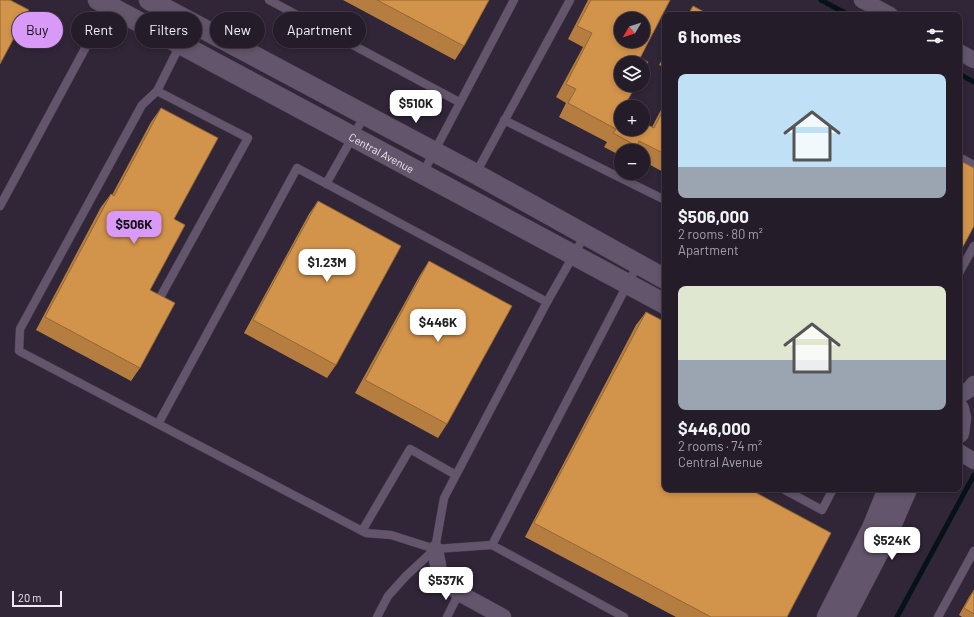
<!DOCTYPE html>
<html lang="en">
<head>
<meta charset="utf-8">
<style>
	body { margin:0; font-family:Barlow,sans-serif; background:#312936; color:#f1f3f6; height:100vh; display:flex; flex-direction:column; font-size:15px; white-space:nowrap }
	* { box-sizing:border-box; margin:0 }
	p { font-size:13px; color:#a3a1a8 }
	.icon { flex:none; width:22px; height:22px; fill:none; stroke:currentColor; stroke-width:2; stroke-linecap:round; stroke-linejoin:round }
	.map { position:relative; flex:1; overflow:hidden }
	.details { position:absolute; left:662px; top:12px; width:300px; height:480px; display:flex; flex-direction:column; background:#251c2a; border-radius:8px; box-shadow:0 2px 6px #0003,0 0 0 1px #423a47 }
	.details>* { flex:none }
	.hud { position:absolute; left:12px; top:12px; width:380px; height:36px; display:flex; gap:8px }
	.needle { width:26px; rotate:231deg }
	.controls { position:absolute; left:614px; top:12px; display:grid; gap:8px }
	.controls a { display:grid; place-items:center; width:36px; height:36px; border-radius:50%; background:#251c2a; box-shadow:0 2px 6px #0003,0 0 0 1px #423a47; font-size:20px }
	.scale { position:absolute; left:12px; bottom:10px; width:50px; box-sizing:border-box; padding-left:4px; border:2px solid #efe6f3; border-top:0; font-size:11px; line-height:14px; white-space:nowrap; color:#efe6f3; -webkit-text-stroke:3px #312538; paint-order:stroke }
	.price { position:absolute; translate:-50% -34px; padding:0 9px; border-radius:8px; background:#fff; color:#222; font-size:13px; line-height:26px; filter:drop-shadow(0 1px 2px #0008) }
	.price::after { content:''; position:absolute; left:50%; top:24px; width:12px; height:9px; margin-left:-6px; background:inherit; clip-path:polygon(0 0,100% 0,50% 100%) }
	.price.selected { background:#d99af7; color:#111 }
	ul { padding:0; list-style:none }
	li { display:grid; align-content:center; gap:8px; height:212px; padding:0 16px }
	li span { display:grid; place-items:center; height:124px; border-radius:8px; color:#555 }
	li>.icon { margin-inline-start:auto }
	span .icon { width:72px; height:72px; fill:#fffc; stroke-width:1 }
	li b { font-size:17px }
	h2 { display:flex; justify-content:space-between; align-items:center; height:48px; padding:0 16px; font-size:17px }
	.chip { padding:0 14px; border-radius:18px; background:#251c2a; box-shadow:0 2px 6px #0003,0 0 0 1px #423a47; font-size:14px; line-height:36px }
	.chip.selected { background:#d99af7; color:#111 }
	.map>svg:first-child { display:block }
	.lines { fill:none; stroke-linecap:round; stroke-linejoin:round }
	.stream { stroke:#051318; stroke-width:5 }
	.service-casing { stroke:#4c4152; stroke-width:9 }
	.minor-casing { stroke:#4c4152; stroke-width:17 }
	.tertiary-casing { stroke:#4c4152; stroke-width:21 }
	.service { stroke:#63556b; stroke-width:8 }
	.minor { stroke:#63556b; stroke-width:16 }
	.tertiary { stroke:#63556b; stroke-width:20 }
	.wall { fill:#b57e40 }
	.building { fill:#d2934b; stroke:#936734; fill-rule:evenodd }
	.labels { text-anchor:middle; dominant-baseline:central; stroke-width:4; stroke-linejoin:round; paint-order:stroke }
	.street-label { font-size:11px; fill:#efe6f3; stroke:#312538 }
</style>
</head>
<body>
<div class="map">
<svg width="974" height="617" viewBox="0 0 974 617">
	<rect width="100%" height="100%" fill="#312538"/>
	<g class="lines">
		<path class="stream" d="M 821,0 L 849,15
			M 959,74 L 974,82
			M 897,617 L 974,475"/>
		<defs>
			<path id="service" d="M 269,0 L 459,102
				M 157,91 L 248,138 L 157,303
				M 504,120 L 665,200
				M 959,157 L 974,165
				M 423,173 L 514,0
				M 476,173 L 570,0
				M 326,184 L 365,115
				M 0,206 L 108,6
				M 959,273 L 974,246
				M 547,302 L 297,168 L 158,424 L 366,533 L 391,535 L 435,549 L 492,545 L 624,617
				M 158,424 L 19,351 L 20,329 L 142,105 L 157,91 L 191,23
				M 783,489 L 822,510 L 833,489
				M 362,531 L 410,449 L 456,475
				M 492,545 L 638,264
				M 377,617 L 388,596 L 406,576 L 435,549 L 444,498 L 547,302 L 585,235
				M 447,617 L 459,593
				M 938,617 L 974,551"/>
			<path id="minor" d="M 862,0 L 890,15
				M 959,52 L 974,60
				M 959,396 L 970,389 L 974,384
				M 959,452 L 974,461
				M 435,549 L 440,576 L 459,593 L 503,617"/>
			<g id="tertiary">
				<path id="s1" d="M 98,0 L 665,304"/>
				<path d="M 149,0 L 476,174 L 665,279"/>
				<path d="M 959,409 L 961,418 L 959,433"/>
				<path d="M 827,617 L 872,528 L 888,489"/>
				<path d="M 845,617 L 885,540 L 907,489"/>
			</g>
		</defs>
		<use href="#service" class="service-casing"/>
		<use href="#minor" class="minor-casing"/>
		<use href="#tertiary" class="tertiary-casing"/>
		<use href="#service" class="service"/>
		<use href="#minor" class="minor"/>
		<use href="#tertiary" class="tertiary"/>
	</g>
	<path class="wall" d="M 343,0 L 489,0 L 464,46 L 455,60 Z
		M 588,0 L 670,0 L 640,58 L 621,107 L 621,129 L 652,127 L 665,102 L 665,173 L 643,161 L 643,151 L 621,151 L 621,156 L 604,147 L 607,142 L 559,117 L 566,103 L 556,97 L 583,47 L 568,39 Z
		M 665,54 L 665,68 L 659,65 Z
		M 161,108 L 174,219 L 150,290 L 140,368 L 131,381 L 36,330 L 101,207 L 111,194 L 112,195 L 151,122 Z
		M 318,201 L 336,365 L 327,378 L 244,333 L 309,214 Z
		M 429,261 L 447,424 L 438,438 L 355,393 L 420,275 Z
		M 646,312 L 665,489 L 787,617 L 676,617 L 525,537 L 636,325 Z
		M 974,590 L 974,617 L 962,617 L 959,615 L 969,597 Z"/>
	<path class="building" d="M 0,0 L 10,0 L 29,10 L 0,64 Z
		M 377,0 L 489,0 L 464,46 Z
		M 591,0 L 670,0 L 640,58 L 648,62 L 643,72 L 643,63 L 621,63 L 621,85 L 636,85 L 624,107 L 621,107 L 621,129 L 643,129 L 643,123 L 654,128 L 665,107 L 665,154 L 639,141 L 637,146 L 613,133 L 616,129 L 568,103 L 576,89 L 566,84 L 592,33 L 577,26 ZM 621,19 L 643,19 L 643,41 L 621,41 Z
		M 693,6 L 710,15 L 688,15 Z
		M 161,108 L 218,138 L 174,219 L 185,225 L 150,290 L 175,303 L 140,368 L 45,317 L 111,194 L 114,196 Z
		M 959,160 L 974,168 L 974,226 L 959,254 Z
		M 318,201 L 401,246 L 336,365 L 253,320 Z
		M 429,261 L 512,306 L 447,424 L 365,380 Z
		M 646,312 L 665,322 L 665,489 L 749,489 L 831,533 L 787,617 L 711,617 L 534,523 Z
		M 974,590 L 974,614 L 964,608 Z"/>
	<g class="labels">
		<g class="street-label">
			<text stroke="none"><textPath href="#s1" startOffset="322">Central Avenue</textPath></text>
		</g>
	</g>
</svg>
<div class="controls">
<a><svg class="needle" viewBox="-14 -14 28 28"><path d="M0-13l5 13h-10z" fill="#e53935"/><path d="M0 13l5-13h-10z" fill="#a3a1a8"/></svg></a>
<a><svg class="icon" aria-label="layers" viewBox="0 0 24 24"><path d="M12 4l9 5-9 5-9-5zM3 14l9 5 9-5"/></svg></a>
<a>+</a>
<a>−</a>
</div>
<div class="scale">20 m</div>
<b class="price" style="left:416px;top:124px">$510K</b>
<b class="price selected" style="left:134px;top:245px">$506K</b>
<b class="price" style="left:327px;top:283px">$1.23M</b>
<b class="price" style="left:438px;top:343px">$446K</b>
<b class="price" style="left:892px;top:561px">$524K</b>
<b class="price" style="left:446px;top:601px">$537K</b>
<div class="hud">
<a class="chip selected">Buy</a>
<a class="chip">Rent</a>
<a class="chip">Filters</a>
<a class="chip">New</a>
<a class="chip">Apartment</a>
</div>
<section class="details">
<h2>6 homes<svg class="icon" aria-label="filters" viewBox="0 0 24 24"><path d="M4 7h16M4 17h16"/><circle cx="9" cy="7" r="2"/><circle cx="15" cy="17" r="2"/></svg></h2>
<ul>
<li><span style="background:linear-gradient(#bfe0f5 75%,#9aa5b1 0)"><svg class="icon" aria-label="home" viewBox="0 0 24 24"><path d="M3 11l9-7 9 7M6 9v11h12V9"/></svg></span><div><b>$506,000</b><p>2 rooms · 80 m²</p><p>Apartment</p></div></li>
<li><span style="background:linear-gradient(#dfe7d0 60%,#9aa5b1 0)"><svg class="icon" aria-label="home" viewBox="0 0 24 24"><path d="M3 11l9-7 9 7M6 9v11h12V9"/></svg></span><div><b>$446,000</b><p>2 rooms · 74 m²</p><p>Central Avenue</p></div></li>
</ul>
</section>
</div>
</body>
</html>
